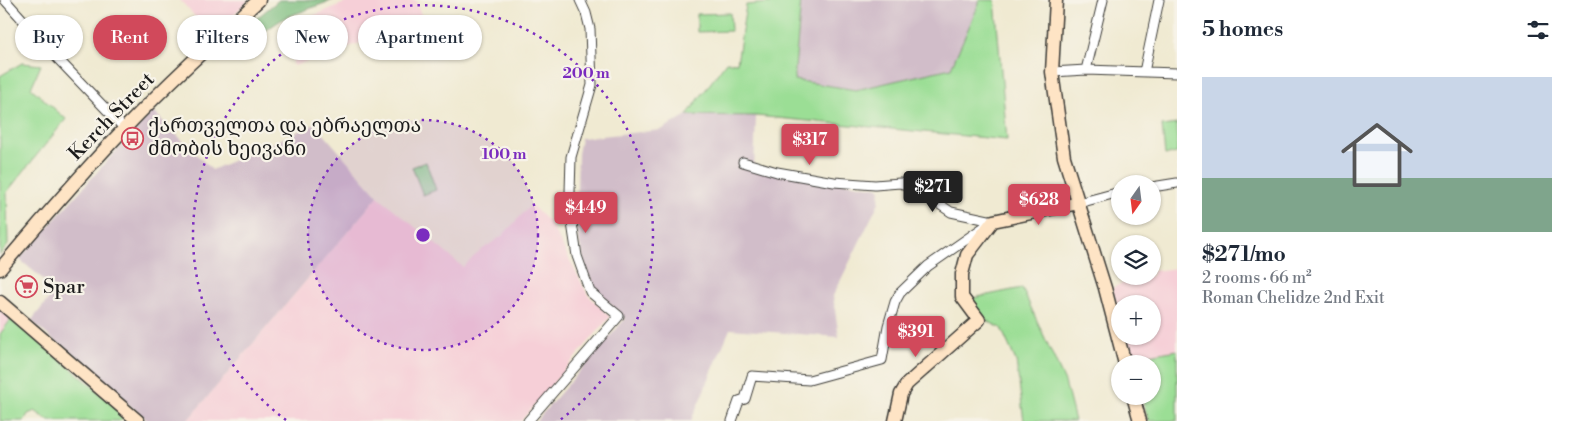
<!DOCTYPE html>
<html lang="en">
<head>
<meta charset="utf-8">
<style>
	body { margin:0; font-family:"Libre Bodoni","Noto Serif Georgian",serif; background:#f6f6f7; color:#1f2937; height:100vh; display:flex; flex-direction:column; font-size:19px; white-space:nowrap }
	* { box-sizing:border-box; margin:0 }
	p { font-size:16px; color:#747a83 }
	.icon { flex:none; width:28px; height:28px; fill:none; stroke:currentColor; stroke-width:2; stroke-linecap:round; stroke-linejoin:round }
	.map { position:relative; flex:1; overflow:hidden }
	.details { display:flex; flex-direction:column; background:#fff; width:400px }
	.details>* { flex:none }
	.hud { position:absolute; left:15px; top:15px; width:475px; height:45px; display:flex; gap:10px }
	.needle { width:32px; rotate:194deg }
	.tools { position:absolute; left:1111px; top:175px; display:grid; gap:10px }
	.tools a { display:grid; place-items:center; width:50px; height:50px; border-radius:50%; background:#fff; box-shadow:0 1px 4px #0004; font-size:25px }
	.price { position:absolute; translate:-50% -42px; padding:0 11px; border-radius:5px; background:#d1495b; color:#fff; font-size:16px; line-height:32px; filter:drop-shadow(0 1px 2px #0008) }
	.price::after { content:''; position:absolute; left:50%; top:30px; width:15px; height:11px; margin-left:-8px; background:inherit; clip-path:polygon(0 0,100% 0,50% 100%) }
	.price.active { background:#222; color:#fff }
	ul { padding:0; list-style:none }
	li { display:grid; align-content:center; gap:10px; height:265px; padding:0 25px }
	li span { display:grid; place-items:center; height:155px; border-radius:0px; color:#555 }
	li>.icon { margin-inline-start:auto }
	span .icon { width:90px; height:90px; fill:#fffc; stroke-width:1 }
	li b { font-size:21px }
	h2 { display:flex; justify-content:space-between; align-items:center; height:60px; padding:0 25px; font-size:21px }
	.pill { padding:0 18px; border-radius:22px; background:#fff; box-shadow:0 1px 4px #0004; font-size:18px; line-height:45px }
	.pill.active { background:#d1495b; color:#fff }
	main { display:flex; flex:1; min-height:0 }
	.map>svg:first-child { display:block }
	.built { fill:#f6cfd7 }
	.industrial { fill:#d1bdc9 }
	.green { fill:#9bde95; stroke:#5c7d58 }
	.forest { fill:#7cbd7e; stroke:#4c6c4d }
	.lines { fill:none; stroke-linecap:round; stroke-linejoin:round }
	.street-casing { stroke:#3c3b37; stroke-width:11 }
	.secondary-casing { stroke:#3c3b37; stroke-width:15 }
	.street { stroke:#fff; stroke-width:9 }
	.secondary { stroke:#fee4c5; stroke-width:12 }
	.ring { fill:none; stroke:#7b2cbf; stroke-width:2.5; stroke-dasharray:2.5 5 }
	.labels { text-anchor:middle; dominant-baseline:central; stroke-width:4.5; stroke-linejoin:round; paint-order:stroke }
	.street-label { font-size:20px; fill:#1c1c1c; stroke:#f7f3e8 }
	.poi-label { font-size:20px; fill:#1c1c1c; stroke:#f7f3e8; text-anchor:start }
	.centre { fill:#7b2cbf; stroke:#f7f3e8; stroke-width:2.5 }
	.ring-label { font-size:15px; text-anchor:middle; font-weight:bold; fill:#7b2cbf; stroke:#f7f3e8; stroke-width:4.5; stroke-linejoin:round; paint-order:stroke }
</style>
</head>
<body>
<main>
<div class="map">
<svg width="1177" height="421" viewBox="0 0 1177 421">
	<rect width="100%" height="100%" fill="#f7f3e8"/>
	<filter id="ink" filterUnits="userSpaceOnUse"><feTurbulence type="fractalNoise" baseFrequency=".02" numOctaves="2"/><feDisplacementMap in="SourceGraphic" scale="10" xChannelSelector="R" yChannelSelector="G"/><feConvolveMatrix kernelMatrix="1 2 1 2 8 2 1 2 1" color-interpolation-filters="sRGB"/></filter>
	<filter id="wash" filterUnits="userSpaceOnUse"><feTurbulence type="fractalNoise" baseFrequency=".0096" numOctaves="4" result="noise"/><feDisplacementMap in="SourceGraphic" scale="20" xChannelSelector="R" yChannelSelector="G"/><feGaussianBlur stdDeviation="1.12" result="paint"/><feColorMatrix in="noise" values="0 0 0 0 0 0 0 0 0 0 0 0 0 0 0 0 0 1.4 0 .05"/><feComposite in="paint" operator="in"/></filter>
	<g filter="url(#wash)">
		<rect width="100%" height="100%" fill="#f0ead2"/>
		<path class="built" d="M 180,0 L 249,0 L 212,35 Z
			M 352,0 L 416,0 L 423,21 L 294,66 L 282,28 Z
			M 378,196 L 463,267 L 480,251 L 502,236 L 531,205 L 551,224 L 588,295 L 610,317 L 521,421 L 187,421 Z
			M 1177,268 L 1177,350 L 1132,358 L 1125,336 L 1152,336 L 1152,304 L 1120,304 L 1120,317 L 1112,288 L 1139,276 L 1152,276 L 1153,271 Z
			M 0,307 L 12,318 L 0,334 Z"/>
		<path class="industrial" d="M 801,0 L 979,0 L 979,4 L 951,68 L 856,90 L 793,80 Z
			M 151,112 L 155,113 L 212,170 L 315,124 L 378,196 L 187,421 L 148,421 L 31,321 L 56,290 L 19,259 Z
			M 687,115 L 756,116 L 754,169 L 880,188 L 879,202 L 833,296 L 839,337 L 730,329 L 691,421 L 536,421 L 625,319 L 594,287 L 584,264 L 576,226 L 578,154 L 581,138 L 661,130 Z"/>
		<path class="green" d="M 801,0 L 794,80 L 856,90 L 951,68 L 979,4 L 979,0 L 995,0 L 1007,140 L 756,116 L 687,115 L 726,62 L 737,63 L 746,5 Z
			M 730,13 L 731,31 L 697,32 L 697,14 Z
			M 22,63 L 41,65 L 31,88 L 66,119 L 7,192 L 8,245 L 0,255 L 0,76 Z
			M 1177,124 L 1177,153 L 1165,155 L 1162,126 Z
			M 426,162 L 436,190 L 423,195 L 412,167 Z
			M 1022,288 L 1065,382 L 1075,421 L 1024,421 L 1016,361 L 1001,328 L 979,317 L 971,304 L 973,298 Z
			M 12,318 L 126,415 L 120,421 L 49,421 L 35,411 L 28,414 L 24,421 L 0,421 L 0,334 Z
			M 1177,350 L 1177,421 L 1148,421 L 1142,396 L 1152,396 L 1152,364 L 1133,364 L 1132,358 Z"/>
		<path class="forest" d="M 279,0 L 333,0 L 284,18 L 251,40 L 241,31 Z"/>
	</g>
	<g filter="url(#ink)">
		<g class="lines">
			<defs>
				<path id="street" d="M 5,0 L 59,60 L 125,129
					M 1086,70 L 1103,0
					M 1052,72 L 1086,70 L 1177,73
					M 1144,72 L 1159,0
					M 743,162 L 777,172 L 834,182 L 875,185 L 900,183 L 915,188 L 951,212 L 993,221
					M 1152,187 L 1177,183
					M 1079,203 L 1120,192
					M 528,421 L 619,316 L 590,292 L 577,256 L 572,223 L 570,192 L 571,157 L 592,85 L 590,29 L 586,13 L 580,0
					M 732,421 L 739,401 L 745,399 L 752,376 L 809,380 L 882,360 L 888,326 L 895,302 L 900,293 L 928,266 L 984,227"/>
				<path id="secondary" d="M 1056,0 L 1052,72 L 1064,157 L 1105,288 L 1125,364
					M 0,269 C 40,222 81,174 124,129 C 167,84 213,42 259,0
					M 0,302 L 138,421
					M 1133,396 L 1140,421
					M 895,421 L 901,394 L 907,384 L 979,320 L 962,297 L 962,274 L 967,255 L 993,221 L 1079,203"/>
			</defs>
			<use href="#street" class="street-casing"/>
			<use href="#secondary" class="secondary-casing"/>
			<use href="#street" class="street"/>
			<use href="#secondary" class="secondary"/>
		</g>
	</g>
	<circle cx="423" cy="235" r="115" fill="#7b2cbf" fill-opacity=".12"/>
	<g class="ring">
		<circle cx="423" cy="235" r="115"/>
		<path d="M286 420A230 230 0 1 1 560 420"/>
	</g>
	<defs>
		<symbol id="bus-ring" viewBox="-11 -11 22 22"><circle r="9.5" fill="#f7f3e8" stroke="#d1495b" stroke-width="1.5"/><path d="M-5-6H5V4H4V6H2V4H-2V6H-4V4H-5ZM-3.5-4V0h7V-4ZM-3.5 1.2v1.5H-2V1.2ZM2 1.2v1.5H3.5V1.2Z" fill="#d1495b"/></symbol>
		<symbol id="supermarket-ring" viewBox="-11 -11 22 22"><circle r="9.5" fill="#f7f3e8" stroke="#d1495b" stroke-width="1.5"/><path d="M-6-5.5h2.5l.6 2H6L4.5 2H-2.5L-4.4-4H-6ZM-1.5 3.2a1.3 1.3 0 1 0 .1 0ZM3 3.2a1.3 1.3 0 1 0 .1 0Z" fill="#d1495b"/></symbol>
	</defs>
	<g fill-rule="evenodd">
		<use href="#bus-ring" x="120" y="126" width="25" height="25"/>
		<use href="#supermarket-ring" x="14" y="274" width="25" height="25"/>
	</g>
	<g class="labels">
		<g class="street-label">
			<text transform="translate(112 117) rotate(-46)">Kerch Street</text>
		</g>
		<g class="poi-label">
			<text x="148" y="126">ქართველთა და ებრაელთა<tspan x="148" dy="23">ძმობის ხეივანი</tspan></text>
			<text x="43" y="287">Spar</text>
		</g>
	</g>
	<circle cx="423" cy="235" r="8" class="centre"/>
	<g class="ring-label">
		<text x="586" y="78">200 m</text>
		<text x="504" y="159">100 m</text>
	</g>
</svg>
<div class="tools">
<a><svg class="needle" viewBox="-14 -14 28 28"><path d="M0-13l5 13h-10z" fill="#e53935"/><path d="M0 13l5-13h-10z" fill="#747a83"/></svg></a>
<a><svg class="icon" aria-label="layers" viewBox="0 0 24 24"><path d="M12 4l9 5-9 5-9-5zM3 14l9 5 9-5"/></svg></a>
<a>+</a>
<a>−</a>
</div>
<b class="price" style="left:810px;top:166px">$317</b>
<b class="price active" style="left:933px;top:213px">$271</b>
<b class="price" style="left:1039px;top:226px">$628</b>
<b class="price" style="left:586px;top:234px">$449</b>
<b class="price" style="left:916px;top:358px">$391</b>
<div class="hud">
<a class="pill">Buy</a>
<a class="pill active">Rent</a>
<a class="pill">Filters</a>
<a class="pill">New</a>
<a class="pill">Apartment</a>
</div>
</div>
<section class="details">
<h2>5 homes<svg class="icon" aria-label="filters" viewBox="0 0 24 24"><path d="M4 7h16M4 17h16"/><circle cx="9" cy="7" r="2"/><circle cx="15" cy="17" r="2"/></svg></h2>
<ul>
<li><span style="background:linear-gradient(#c9d6e8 65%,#7fa58c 0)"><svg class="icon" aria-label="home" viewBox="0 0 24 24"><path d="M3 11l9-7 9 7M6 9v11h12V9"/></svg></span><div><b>$271/mo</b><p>2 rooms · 66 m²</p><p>Roman Chelidze 2nd Exit</p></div></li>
</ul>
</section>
</main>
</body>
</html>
